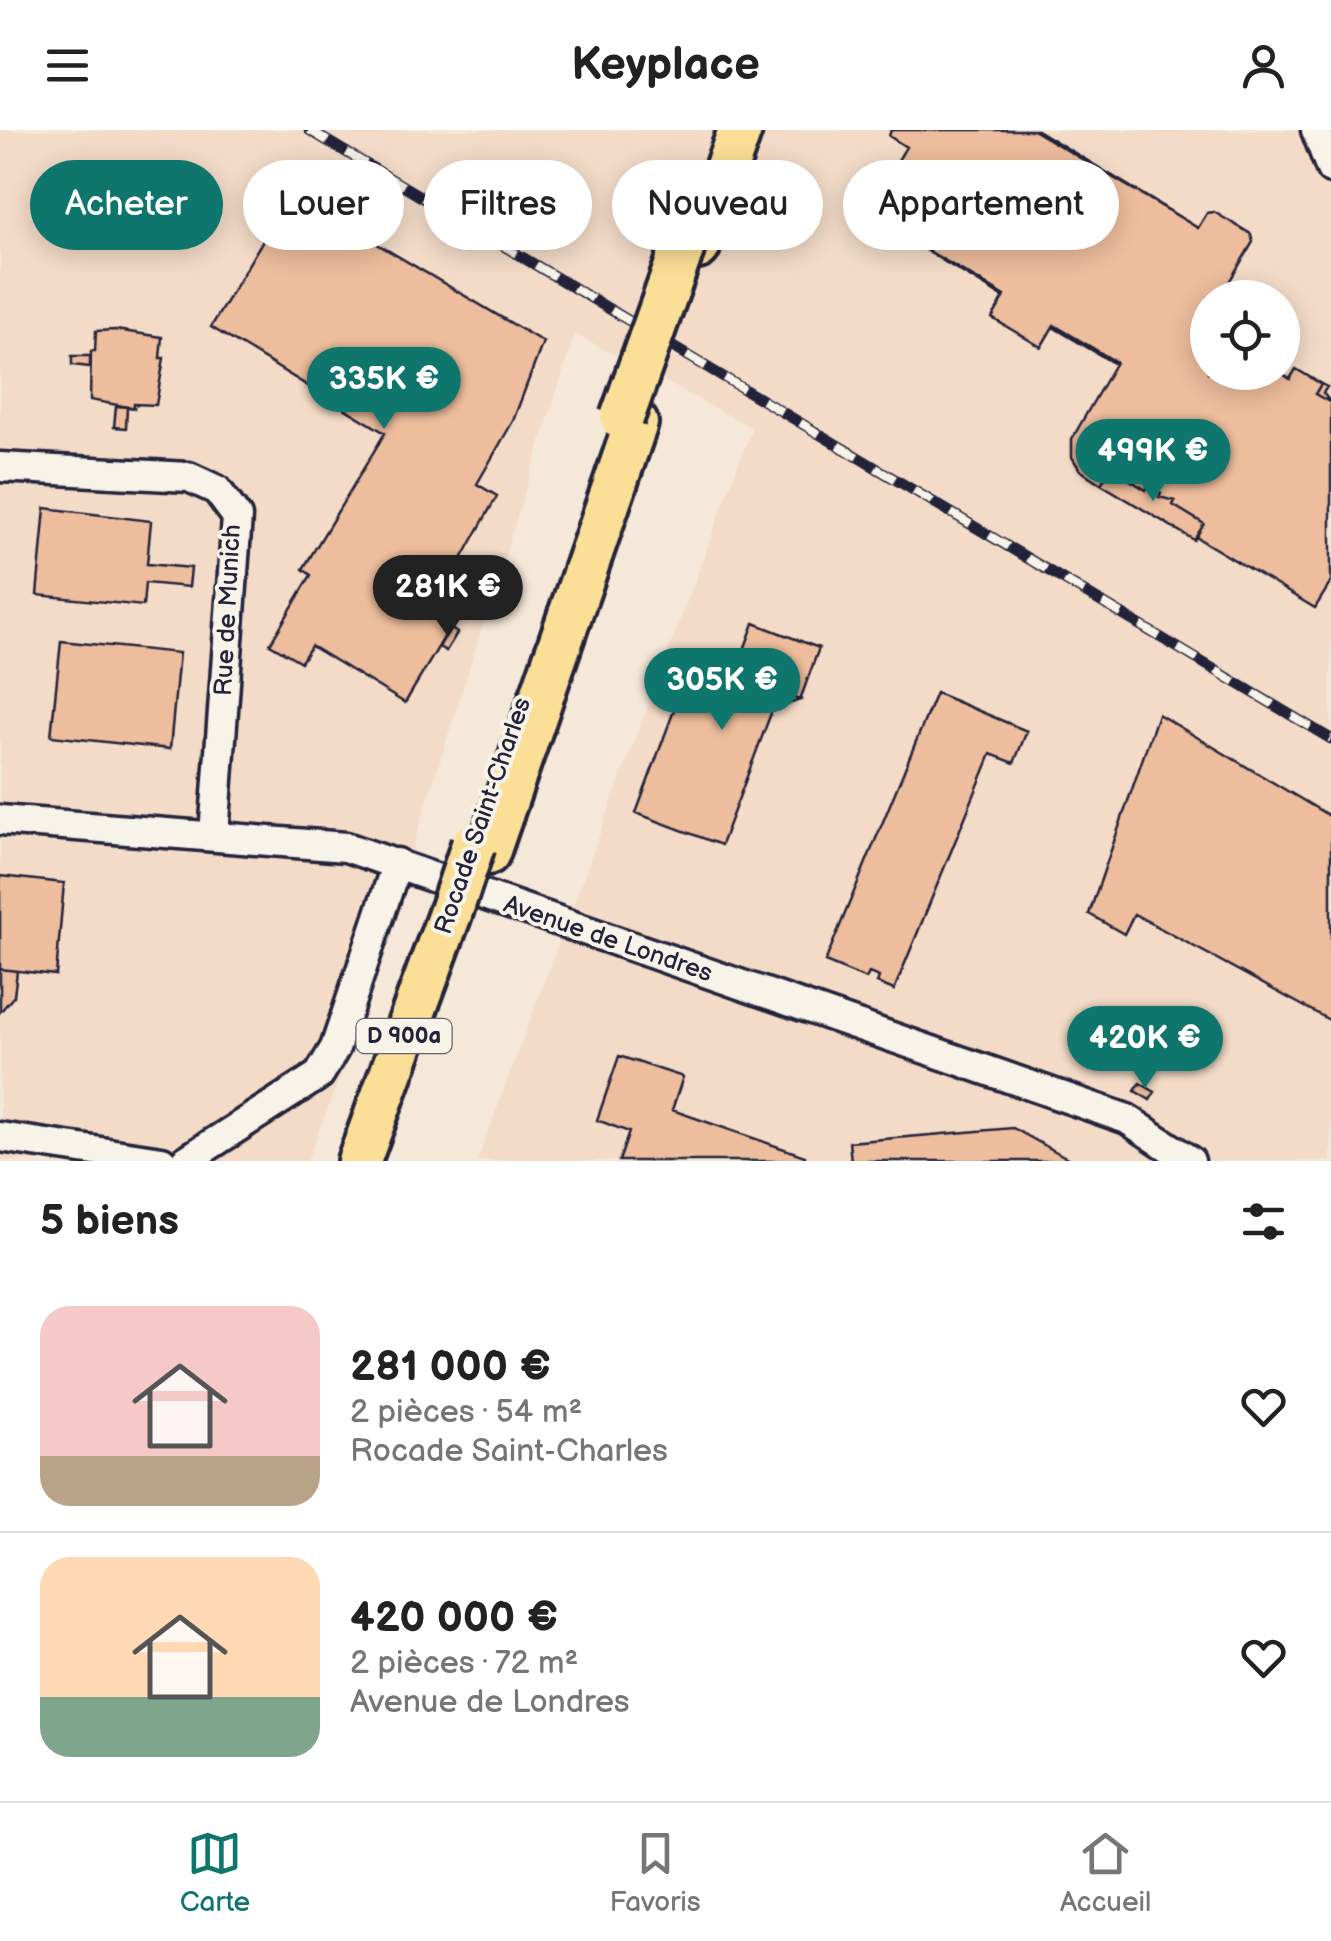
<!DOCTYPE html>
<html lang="fr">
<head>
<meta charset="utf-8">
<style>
	body { margin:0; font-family:"Balsamiq Sans",sans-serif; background:#f6f6f6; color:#222; height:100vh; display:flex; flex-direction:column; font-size:38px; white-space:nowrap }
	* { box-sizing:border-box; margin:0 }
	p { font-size:32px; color:#767676 }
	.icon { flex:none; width:55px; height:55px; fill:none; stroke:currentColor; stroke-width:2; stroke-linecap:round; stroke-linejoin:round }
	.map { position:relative; height:1031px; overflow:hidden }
	.drawer { display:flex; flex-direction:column; background:#fff; flex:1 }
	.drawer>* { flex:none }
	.banner { position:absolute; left:30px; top:30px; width:1272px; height:90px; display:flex; gap:20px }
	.controls { position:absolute; left:1190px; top:150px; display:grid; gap:20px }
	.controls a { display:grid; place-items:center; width:110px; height:110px; border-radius:50%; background:#fff; box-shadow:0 5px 25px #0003; font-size:50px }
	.price { position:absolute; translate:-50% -85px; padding:0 22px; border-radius:35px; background:#0f766e; color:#fff; font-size:32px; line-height:65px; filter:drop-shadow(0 2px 5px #0008) }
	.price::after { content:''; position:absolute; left:50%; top:60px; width:30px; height:22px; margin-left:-15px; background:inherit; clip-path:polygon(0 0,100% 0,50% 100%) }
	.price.current { background:#222; color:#fff }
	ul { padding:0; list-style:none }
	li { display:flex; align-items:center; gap:30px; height:250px; padding:0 40px }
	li+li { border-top:2px solid #e0e0e0 }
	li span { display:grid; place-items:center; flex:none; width:280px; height:200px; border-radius:30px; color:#555 }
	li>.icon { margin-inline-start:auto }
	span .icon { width:120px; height:120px; fill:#fffc; stroke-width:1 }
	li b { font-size:42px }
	h2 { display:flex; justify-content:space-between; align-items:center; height:120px; padding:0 40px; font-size:42px }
	.pill { padding:0 35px; border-radius:45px; background:#fff; box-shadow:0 5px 25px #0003; font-size:35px; line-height:90px }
	.pill.current { background:#0f766e; color:#fff }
	header { display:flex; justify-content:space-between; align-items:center; height:130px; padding:0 40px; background:#fff; font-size:45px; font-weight:700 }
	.menu { display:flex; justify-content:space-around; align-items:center; height:140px; border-top:2px solid #e0e0e0; background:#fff; font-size:28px; color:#767676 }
	.menu a { display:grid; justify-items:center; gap:5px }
	.menu .current { color:#0f766e }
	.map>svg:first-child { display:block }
	.built { fill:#f3dbc7; fill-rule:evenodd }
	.building { fill:#edbd9d; stroke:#22223b; stroke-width:2.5 }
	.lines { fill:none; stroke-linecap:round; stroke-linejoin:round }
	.street-casing { stroke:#22223b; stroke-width:35 }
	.primary-casing { stroke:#22223b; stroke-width:50 }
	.street { stroke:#f7f3e8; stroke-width:28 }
	.primary { stroke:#fbdf96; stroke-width:42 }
	.rail-casing { stroke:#22223b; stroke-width:11 }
	.rail { stroke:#f7f3e8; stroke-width:8; stroke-dasharray:22; stroke-linecap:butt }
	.primary-bridge-casing { stroke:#22223b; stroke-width:50; stroke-linecap:butt }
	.primary-bridge { stroke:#fbdf96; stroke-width:42 }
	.labels { text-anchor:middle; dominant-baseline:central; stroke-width:8; stroke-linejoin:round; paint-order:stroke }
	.shield { fill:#f7f3e8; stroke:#62616f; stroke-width:2.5 }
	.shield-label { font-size:22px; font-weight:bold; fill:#22223b }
	.street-label { font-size:25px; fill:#22223b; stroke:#f7f3e8 }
</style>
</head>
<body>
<header><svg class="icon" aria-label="menu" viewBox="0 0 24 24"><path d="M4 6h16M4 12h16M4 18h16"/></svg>Keyplace<svg class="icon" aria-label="person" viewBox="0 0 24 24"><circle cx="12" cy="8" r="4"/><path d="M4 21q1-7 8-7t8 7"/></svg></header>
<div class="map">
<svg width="1331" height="1031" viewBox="0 0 1331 1031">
	<rect width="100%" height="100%" fill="#f5e8d9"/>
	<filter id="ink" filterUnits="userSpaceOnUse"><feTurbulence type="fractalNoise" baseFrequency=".01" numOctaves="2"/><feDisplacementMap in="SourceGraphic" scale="20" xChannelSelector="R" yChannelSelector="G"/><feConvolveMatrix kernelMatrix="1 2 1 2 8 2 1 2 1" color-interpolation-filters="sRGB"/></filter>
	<g filter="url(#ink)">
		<path class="built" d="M 0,0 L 1331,0 L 1331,1031 L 477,1031 L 752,298 L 575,204 L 340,947 L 307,1031 L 0,1031 ZM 1208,168 L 1282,168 L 1282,242 L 1208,242 Z"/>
		<path class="building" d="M 891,0 L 1033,0 L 1198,98 L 1207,83 L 1214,82 L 1251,104 L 1253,112 L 1223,162 L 1208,168 L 1208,242 L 1280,242 L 1290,249 L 1296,239 L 1321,254 L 1315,264 L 1331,273 L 1331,452 L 1315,478 L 1196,407 L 1204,394 L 1173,375 L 1175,371 L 1159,367 L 1161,363 L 1149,355 L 1146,360 L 1111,338 L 1101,354 L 1080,340 L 1072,327 L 1072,309 L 1116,232 L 1054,195 L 1041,217 L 992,188 L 1005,166 L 866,84 L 906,17 L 889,6 Z
			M 1033,0 L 1037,0 L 1198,98 Z
			M 291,63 L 543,212 L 513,291 L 477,354 L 497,366 L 458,436 L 471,445 L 458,484 L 405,573 L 311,516 L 301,532 L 270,514 L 311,445 L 303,439 L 385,303 L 211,197 Z
			M 866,84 L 1005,166 L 1004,168 Z
			M 1054,195 L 1116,232 L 1115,234 L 1053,197 Z
			M 116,200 L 162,207 L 160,228 L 164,228 L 156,275 L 134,274 L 134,278 L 90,270 L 91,221 L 95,221 L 96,201 Z
			M 72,226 L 90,226 L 90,237 L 72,235 Z
			M 1321,254 L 1327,257 L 1323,263 L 1331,273 L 1315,264 Z
			M 116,276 L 127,277 L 126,298 L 114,297 Z
			M 1111,338 L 1146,360 L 1149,355 L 1161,363 L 1159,367 L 1175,371 L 1173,375 L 1204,394 L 1194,410 L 1101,354 Z
			M 45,378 L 151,391 L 147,434 L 191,438 L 189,457 L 145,453 L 143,476 L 37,465 Z
			M 754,493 L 819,518 L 800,570 L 779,562 L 721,715 L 636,683 L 693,529 L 735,544 Z
			M 450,498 L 457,503 L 446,521 L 439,517 Z
			M 61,511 L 179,523 L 170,619 L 51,606 Z
			M 779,562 L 800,570 L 772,580 Z
			M 936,563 L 1027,601 L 1014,633 L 991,624 L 894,860 L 877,853 L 879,847 L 869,843 L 866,849 L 825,832 Z
			M 1158,584 L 1331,687 L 1331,891 L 1134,784 L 1124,804 L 1089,784 Z
			M 0,746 L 64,753 L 56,845 L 0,839 Z
			M 0,839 L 17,841 L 14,866 L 0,882 Z
			M 619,926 L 683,947 L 672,980 L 805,1026 L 804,1031 L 619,1031 L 629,1002 L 597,990 Z
			M 1140,953 L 1155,962 L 1150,970 L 1135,961 Z
			M 1013,998 L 1073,1031 L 851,1031 L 849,1012 Z"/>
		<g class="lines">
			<defs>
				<path id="street" d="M 1316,0 L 1331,39
					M 0,337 L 189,347 L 217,360 L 237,387 L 214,705
					M 0,690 L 346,717 L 1127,989 L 1190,1031
					M 0,1007 L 162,1031
					M 185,1031 L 319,945 L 335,918 L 397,733"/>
				<path id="primary" d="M 698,117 L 740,0
					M 488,723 L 636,293
					M 359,1031 L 451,781"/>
			</defs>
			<use href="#street" class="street-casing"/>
			<use href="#primary" class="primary-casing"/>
			<use href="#street" class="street"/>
			<use href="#primary" class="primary"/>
			<defs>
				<path id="rail" d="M 309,0 L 1331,609"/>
			</defs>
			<use href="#rail" class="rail-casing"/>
			<use href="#rail" class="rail"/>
			<defs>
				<path id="primary-bridge" d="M 622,288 L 685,111
					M 451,781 L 473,715"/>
			</defs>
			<use href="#primary-bridge" class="primary-bridge-casing"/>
			<use href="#primary-bridge" class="primary-bridge"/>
		</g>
	</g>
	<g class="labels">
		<rect class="shield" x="356.5" y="889" width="95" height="34" rx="8"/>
		<g class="shield-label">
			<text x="404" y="906">D 900a</text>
		</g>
		<g class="street-label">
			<text transform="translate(228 480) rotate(-87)">Rue de Munich</text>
			<text transform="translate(483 686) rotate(-71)">Rocade Saint-Charles</text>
			<text transform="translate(608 809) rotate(19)">Avenue de Londres</text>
		</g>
	</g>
</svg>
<div class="controls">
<a><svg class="icon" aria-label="locate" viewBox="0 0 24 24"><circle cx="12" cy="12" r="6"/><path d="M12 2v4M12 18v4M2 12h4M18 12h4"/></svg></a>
</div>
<b class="price" style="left:384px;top:302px">335K €</b>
<b class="price" style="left:1153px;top:374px">499K €</b>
<b class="price current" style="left:448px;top:510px">281K €</b>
<b class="price" style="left:722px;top:603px">305K €</b>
<b class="price" style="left:1145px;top:961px">420K €</b>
<div class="banner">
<a class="pill current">Acheter</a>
<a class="pill">Louer</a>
<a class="pill">Filtres</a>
<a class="pill">Nouveau</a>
<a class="pill">Appartement</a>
</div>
</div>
<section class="drawer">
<h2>5 biens<svg class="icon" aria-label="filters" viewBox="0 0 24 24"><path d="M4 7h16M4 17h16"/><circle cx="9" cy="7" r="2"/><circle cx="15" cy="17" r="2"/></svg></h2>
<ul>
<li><span style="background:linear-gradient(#f6c9c9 75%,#b9a48a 0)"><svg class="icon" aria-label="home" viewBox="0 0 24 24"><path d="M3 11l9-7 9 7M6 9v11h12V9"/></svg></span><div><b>281 000 €</b><p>2 pièces · 54 m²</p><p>Rocade Saint-Charles</p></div><svg class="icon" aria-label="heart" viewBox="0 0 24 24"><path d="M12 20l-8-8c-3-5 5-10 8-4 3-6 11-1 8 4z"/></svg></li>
<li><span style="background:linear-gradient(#ffd9b3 70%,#7fa58c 0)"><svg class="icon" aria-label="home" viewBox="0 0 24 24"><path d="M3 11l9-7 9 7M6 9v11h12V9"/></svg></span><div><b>420 000 €</b><p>2 pièces · 72 m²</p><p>Avenue de Londres</p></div><svg class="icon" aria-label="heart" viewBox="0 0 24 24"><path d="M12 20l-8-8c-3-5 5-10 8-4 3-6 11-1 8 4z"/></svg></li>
</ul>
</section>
<nav class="menu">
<a class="current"><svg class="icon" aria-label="map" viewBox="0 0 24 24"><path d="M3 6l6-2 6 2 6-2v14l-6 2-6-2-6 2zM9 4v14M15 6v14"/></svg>Carte</a>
<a><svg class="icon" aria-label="saved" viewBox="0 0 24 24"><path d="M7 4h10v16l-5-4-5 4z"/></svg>Favoris</a>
<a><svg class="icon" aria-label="home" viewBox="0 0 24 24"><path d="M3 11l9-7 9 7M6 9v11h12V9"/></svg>Accueil</a>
</nav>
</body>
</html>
